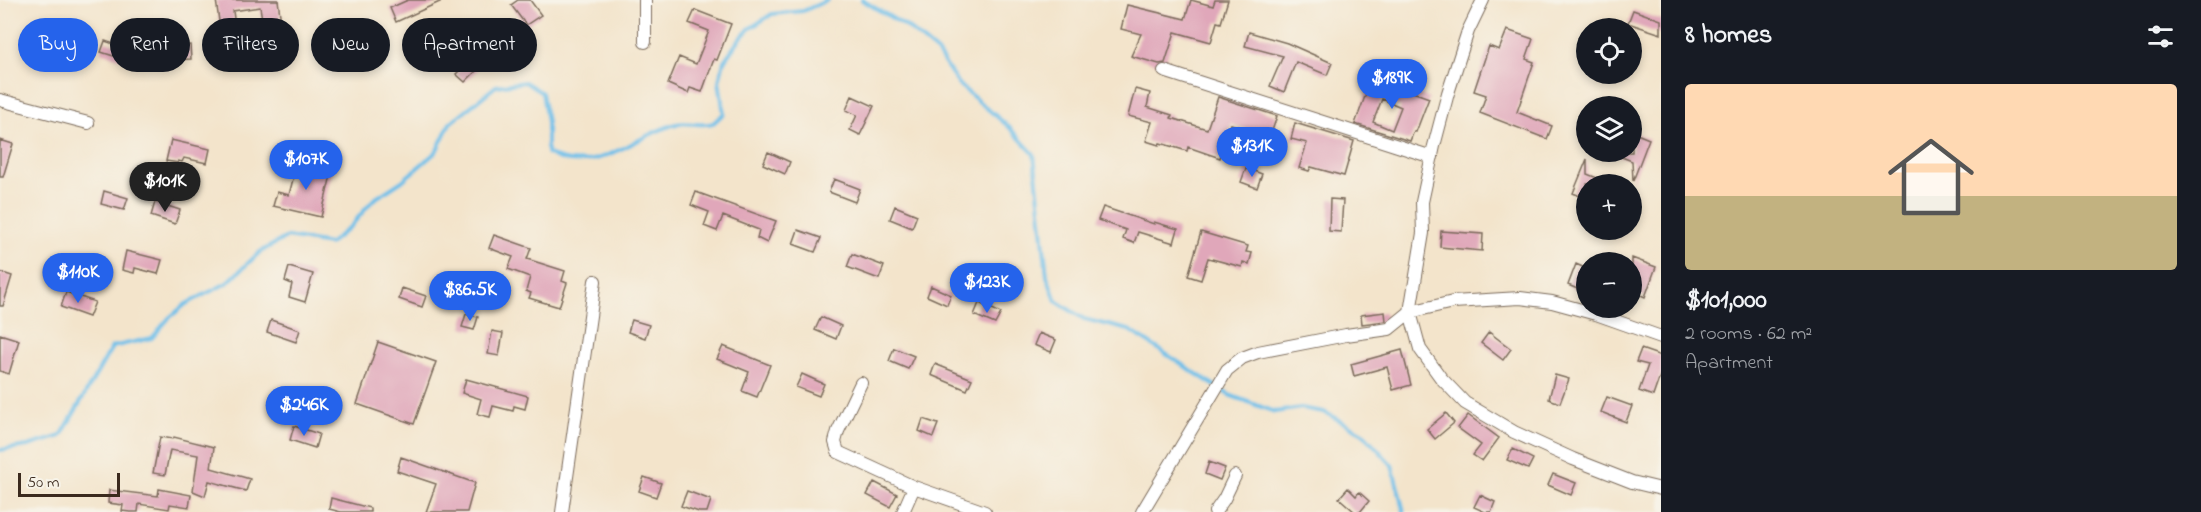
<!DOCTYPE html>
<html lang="en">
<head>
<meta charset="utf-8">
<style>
	body { margin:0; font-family:"Indie Flower",sans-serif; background:#242831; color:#f1f3f6; height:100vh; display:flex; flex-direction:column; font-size:22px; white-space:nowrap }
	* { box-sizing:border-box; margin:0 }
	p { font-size:20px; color:#9ea1a6 }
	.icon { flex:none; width:33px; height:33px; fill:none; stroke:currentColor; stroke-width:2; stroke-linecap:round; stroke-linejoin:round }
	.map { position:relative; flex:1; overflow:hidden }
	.side { display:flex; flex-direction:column; background:#171b24; width:540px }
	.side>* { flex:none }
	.top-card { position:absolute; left:18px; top:18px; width:570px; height:54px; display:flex; gap:12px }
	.tools { position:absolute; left:1576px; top:18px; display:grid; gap:12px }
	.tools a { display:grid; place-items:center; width:66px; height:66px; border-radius:50%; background:#171b24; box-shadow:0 3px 9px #0003; font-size:30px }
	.scale { position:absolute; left:18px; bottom:15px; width:102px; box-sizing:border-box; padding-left:6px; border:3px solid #3b2a1e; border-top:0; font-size:16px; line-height:21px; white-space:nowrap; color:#3b2a1e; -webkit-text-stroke:4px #f7f3e8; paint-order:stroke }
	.price { position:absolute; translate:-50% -51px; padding:0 14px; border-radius:21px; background:#2563eb; color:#fff; font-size:20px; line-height:39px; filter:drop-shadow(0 2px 3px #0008) }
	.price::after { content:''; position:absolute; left:50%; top:36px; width:18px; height:14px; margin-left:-9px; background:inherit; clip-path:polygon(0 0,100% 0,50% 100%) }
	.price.current { background:#222; color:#fff }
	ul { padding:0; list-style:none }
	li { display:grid; align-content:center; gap:12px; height:318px; padding:0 24px }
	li+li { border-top:2px solid #363941 }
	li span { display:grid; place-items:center; height:186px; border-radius:6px; color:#555 }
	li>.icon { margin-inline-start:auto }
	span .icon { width:108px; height:108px; fill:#fffc; stroke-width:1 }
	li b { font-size:26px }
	h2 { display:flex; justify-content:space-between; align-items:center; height:72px; padding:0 24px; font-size:26px }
	.pill { padding:0 21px; border-radius:27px; background:#171b24; box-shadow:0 3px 9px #0003; font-size:21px; line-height:54px }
	.pill.current { background:#2563eb; color:#fff }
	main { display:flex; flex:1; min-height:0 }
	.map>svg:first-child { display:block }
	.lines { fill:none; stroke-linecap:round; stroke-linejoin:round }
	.stream { stroke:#6ebfe9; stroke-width:4 }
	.building { fill:#e0a7ba; fill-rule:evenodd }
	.minor-casing { stroke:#7b6b5b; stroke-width:14 }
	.minor { stroke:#fff; stroke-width:12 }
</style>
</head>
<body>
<main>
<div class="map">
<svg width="1661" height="512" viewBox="0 0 1661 512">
	<rect width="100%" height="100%" fill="#f7f3e8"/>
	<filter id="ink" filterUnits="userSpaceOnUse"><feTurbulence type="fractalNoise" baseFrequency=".0167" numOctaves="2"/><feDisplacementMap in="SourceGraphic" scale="12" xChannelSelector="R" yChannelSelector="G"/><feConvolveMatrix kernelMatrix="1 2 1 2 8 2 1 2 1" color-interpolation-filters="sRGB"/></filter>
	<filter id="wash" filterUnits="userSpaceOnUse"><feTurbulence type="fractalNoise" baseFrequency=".008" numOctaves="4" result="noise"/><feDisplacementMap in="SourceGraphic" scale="24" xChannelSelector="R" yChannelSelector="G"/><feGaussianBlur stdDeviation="1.35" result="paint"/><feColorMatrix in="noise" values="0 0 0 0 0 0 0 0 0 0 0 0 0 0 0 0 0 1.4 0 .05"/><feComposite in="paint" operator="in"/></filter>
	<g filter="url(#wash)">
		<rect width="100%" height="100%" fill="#f3e4cb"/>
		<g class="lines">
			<path class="stream" d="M 862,0 L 907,27 L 937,52 L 959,85 L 1008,126 L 1034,154 L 1047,276 L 1056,301 L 1084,319 L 1129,330 L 1229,395 L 1275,412 L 1301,408 L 1324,412 L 1363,433 L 1392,465 L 1404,512
				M 0,450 L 28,446 L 61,436 L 112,347 L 152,338 L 169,318 L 186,304 L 227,283 L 260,252 L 287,237 L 329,244 L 351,226 L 373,200 L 402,181 L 436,152 L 450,123 L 496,86 L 525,82 L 542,93 L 547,122 L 547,153 C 592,180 633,136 676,124 C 687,121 703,127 713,123 C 716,121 720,116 724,114 L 719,81 L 724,61 L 739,40 L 749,29 L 772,14 L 803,11 L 828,0"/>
		</g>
		<g id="blocks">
			<path class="building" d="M 216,0 L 278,0 L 281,23 L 263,25 L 260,7 L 233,11 L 235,26 L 220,28 Z
				M 408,0 L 444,0 L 396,22 L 390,8 Z
				M 518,0 L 530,0 L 541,15 L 526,25 L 511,5 Z
				M 1191,0 L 1213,6 L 1215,0 L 1228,0 L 1221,23 L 1217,22 L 1211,42 L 1175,32 L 1165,63 L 1159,64 L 1131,56 L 1141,34 L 1121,29 L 1127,5 L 1185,19 Z
				M 695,10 L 731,24 L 717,60 L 714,59 L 702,92 L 690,88 L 688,93 L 668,84 L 679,57 L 696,64 L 709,31 L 689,23 Z
				M 1633,10 L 1661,20 L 1661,34 L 1628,23 Z
				M 35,25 L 57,32 L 54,44 L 50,43 L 49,46 L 30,40 Z
				M 1507,30 L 1533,39 L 1526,59 L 1534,62 L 1517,112 L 1552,126 L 1547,139 L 1480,113 L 1486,95 L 1474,91 L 1489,46 L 1499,50 Z
				M 1249,32 L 1287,43 L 1332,63 L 1327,75 L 1296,62 L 1284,92 L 1270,86 L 1283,56 L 1245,46 Z
				M 105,41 L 126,48 L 123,59 L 101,52 Z
				M 233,42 L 257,42 L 257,58 L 233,58 Z
				M 190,45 L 191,59 L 169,60 L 168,46 Z
				M 461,51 L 479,68 L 465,82 L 456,74 L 461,69 L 452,60 Z
				M 1372,77 L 1429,98 L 1416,132 L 1414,131 L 1410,141 L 1355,124 ZM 1382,99 L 1401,107 L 1392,130 L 1373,122 Z
				M 1135,89 L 1150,93 L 1147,107 L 1172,115 L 1171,118 L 1207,129 L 1218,97 L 1277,116 L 1270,137 L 1231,124 L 1220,158 L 1188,147 L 1187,151 L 1160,143 L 1159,145 L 1146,141 L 1152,122 L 1128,116 Z
				M 852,96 L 874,106 L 860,135 L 850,130 L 857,115 L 846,110 Z
				M 1295,123 L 1354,141 L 1344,176 L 1311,167 L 1309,171 L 1299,168 L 1307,143 L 1291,139 Z
				M 1632,132 L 1649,139 L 1633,181 L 1632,161 L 1609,152 L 1632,152 Z
				M 0,140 L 13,144 L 3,177 L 0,177 Z
				M 171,140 L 210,149 L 207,163 L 184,158 L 182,162 L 178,161 L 178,163 L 166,161 Z
				M 768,152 L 790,162 L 785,174 L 763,164 Z
				M 1587,159 L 1587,174 L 1612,184 L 1587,184 L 1587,199 L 1573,193 Z
				M 297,163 L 332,171 L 321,217 L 273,206 L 277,192 L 289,195 Z
				M 1246,168 L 1262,174 L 1257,188 L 1241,182 Z
				M 834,179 L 860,189 L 855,202 L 829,192 Z
				M 104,191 L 128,198 L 124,210 L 101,204 Z
				M 696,192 L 776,221 L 767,243 L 757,238 L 759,230 L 723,216 L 717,231 L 704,226 L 709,212 L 691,205 Z
				M 1330,199 L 1343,200 L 1341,232 L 1329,231 Z
				M 155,202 L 180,210 L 175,224 L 151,216 Z
				M 895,206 L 917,215 L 912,228 L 890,219 Z
				M 1103,207 L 1154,224 L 1154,222 L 1178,229 L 1174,243 L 1138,232 L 1134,243 L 1123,239 L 1126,230 L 1098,220 Z
				M 798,230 L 821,238 L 815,252 L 793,244 Z
				M 1441,231 L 1483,234 L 1482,251 L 1440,247 Z
				M 1201,232 L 1248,246 L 1246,252 L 1252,253 L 1249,264 L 1243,262 L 1242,267 L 1208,258 L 1201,280 L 1188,276 Z
				M 494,235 L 531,248 L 527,259 L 565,271 L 562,281 L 567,283 L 559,307 L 529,298 L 531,293 L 526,291 L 530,277 L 508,269 L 513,257 L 489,248 Z
				M 126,251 L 162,260 L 158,274 L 135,268 L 134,273 L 122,270 Z
				M 852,254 L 884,266 L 879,279 L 847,267 Z
				M 1632,258 L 1656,267 L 1645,297 L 1632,291 L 1638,275 L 1632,273 Z
				M 1576,264 L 1587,269 L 1587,293 L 1568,285 Z
				M 289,267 L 313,274 L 305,302 L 289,297 L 292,284 L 285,281 Z
				M 0,272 L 12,276 L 3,306 L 0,306 Z
				M 931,286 L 951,295 L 947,305 L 927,296 Z
				M 402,288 L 426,296 L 422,307 L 399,299 Z
				M 66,292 L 95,302 L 89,317 L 61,307 Z
				M 979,303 L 1001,313 L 995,324 L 974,315 Z
				M 1385,312 L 1386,321 L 1362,324 L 1361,315 Z
				M 466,314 L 478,317 L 474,330 L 462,327 Z
				M 821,317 L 841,326 L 836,339 L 815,330 Z
				M 271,320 L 300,330 L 296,342 L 267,332 Z
				M 632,320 L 649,325 L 645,338 L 628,332 Z
				M 492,331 L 503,333 L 499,356 L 488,354 Z
				M 1489,332 L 1511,349 L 1503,360 L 1481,343 Z
				M 1039,333 L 1056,340 L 1051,352 L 1034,345 Z
				M 0,334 L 19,340 L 9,374 L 0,371 Z
				M 378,342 L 436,362 L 414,424 L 357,404 Z
				M 723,346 L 770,365 L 757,397 L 742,391 L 749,372 L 717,359 Z
				M 894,348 L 914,356 L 908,369 L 889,361 Z
				M 1641,349 L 1661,356 L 1661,373 L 1653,396 L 1639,391 L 1648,365 L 1636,362 Z
				M 1402,350 L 1411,385 L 1393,390 L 1387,367 L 1354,376 L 1351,364 Z
				M 935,364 L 972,379 L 967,390 L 931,375 Z
				M 802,374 L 824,384 L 819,396 L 796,387 Z
				M 1555,375 L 1569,379 L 1560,403 L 1549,399 Z
				M 466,379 L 528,396 L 525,409 L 514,406 L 513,411 L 493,406 L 490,417 L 477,414 L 481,399 L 462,393 Z
				M 1607,397 L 1632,406 L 1626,422 L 1601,412 Z
				M 1446,413 L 1454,423 L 1435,439 L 1427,429 Z
				M 1468,415 L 1499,438 L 1482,461 L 1473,455 L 1481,445 L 1458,428 Z
				M 923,419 L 938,424 L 933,437 L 919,431 Z
				M 294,426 L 319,434 L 315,448 L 290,440 Z
				M 160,437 L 173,439 L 174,437 L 214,447 L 211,468 L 250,479 L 246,491 L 209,481 L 205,496 L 193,491 L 198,455 L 170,450 L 165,475 L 153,473 Z
				M 1513,449 L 1533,459 L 1528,469 L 1507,460 Z
				M 401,457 L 475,483 L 467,512 L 426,512 L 436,484 L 397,471 Z
				M 1209,462 L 1225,468 L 1220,480 L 1205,474 Z
				M 1553,474 L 1576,483 L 1571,495 L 1548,485 Z
				M 644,477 L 661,483 L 656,497 L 639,491 Z
				M 874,482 L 897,494 L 890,507 L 867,495 Z
				M 1348,488 L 1356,496 L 1359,492 L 1369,501 L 1360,512 L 1355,512 L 1339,498 Z
				M 159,489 L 191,495 L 189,507 L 170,504 L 169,509 L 139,504 L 138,512 L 130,512 L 122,511 L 123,505 L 108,503 L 109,490 L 158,496 Z
				M 687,491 L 711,500 L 707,512 L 699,512 L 681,506 Z
				M 1480,495 L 1495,502 L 1491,512 L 1485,512 L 1474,507 Z
				M 331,498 L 370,508 L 370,512 L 341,512 L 329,509 Z"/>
		</g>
	</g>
	<g filter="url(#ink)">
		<use href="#blocks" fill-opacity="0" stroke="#7b6b5b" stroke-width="1.5"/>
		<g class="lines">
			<defs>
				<path id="minor" d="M 645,0 L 645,42
					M 1483,0 L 1468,31 L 1448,93 L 1434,146 L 1422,202 L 1423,233 L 1410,312 L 1420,349 L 1441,378 L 1465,403 L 1514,432 L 1573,459 L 1632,482 L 1661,489
					M 1164,71 L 1432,157
					M 0,100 L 88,123
					M 861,383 L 838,431 L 835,442 L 838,452 L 914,487 L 985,512
					M 562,512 L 595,281
					M 903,512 L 914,487
					M 1142,512 L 1227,370 L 1242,358 L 1258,352 L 1346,335 L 1389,329 L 1410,312 L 1453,302 L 1520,298 L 1552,302 L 1596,314 L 1661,337
					M 1215,512 L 1224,499 L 1235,476"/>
			</defs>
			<use href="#minor" class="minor-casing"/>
			<use href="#minor" class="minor"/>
		</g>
	</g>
</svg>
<div class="tools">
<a><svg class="icon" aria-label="locate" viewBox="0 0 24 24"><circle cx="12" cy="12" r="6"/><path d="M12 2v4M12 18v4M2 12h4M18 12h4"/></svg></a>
<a><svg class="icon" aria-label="layers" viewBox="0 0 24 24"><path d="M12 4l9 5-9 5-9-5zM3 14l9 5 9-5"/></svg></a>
<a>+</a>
<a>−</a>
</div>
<div class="scale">50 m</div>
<b class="price" style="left:1392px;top:110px">$189K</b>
<b class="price" style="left:1252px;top:178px">$131K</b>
<b class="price" style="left:306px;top:191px">$107K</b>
<b class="price current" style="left:165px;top:213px">$101K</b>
<b class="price" style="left:78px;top:304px">$110K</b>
<b class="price" style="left:987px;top:314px">$123K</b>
<b class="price" style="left:470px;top:322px">$86.5K</b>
<b class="price" style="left:304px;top:437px">$246K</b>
<div class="top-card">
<a class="pill current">Buy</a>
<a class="pill">Rent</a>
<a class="pill">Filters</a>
<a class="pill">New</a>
<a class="pill">Apartment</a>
</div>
</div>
<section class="side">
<h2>8 homes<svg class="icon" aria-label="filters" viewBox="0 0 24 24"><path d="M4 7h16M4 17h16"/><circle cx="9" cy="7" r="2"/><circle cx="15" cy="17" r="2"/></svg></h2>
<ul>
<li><span style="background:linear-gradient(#ffd9b3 60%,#c2b280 0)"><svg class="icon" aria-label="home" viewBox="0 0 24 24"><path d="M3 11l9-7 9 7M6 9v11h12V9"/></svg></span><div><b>$101,000</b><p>2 rooms · 62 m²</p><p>Apartment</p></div></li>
</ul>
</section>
</main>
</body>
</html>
